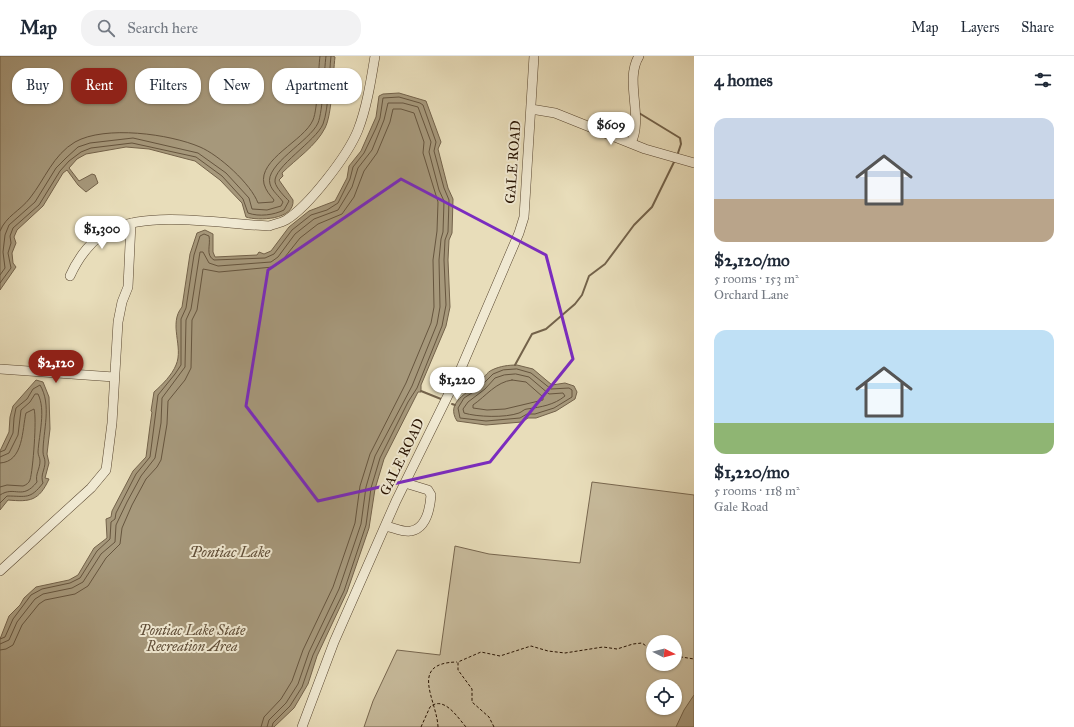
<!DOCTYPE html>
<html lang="en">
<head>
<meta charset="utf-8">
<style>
	body { margin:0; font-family:"IM FELL Great Primer",serif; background:#f2f2f3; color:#1f2937; height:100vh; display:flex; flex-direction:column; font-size:15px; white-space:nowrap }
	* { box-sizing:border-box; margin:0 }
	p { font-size:13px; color:#747a83 }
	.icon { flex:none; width:22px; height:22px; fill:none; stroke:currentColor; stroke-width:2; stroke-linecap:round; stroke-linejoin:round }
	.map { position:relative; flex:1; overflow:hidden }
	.sheet { display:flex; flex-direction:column; background:#fff; width:380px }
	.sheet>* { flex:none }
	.hud { position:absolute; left:12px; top:12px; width:380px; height:36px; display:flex; gap:8px }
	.needle { width:26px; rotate:96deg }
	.buttons { position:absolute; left:646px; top:579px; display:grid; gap:8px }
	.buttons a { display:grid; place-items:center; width:36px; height:36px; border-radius:50%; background:#fff; box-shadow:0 1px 3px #0004; font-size:20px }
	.price { position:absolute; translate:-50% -34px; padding:0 9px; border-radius:14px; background:#fff; color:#222; font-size:13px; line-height:26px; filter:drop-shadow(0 1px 2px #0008) }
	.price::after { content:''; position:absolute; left:50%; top:24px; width:12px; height:9px; margin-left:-6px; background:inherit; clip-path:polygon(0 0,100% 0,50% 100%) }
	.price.current { background:#8f2418; color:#fff }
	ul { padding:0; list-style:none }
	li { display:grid; align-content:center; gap:8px; height:212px; padding:0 20px }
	li span { display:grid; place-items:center; height:124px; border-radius:12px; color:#555 }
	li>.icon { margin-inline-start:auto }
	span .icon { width:72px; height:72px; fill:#fffc; stroke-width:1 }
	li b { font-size:17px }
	h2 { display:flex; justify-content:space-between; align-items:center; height:48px; padding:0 20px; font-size:17px }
	.tag { padding:0 14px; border-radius:16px; background:#fff; box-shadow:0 1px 3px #0004; font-size:14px; line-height:36px }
	.tag.current { background:#8f2418; color:#fff }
	header { display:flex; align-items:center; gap:24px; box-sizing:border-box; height:56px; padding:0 20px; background:#fff; border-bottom:1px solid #e0e1e3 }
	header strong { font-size:19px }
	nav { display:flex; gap:22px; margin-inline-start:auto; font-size:14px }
	.search { width:280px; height:36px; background:#f2f2f3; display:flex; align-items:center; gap:10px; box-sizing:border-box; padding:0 14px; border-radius:16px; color:#747a83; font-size:15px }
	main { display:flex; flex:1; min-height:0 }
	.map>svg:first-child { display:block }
	.green { fill:#c7ba9b; stroke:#77664e; fill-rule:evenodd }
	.water { fill:#a6987b; stroke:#73624a }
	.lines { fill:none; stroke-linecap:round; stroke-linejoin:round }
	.shore { stroke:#66553e; stroke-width:1 }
	.stream { stroke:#73624a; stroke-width:2 }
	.minor-casing { stroke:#57452f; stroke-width:10 }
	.path { stroke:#271201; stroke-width:1; stroke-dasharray:3 2; stroke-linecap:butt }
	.minor { stroke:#f0e9d2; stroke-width:9 }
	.marked { fill:none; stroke:#7b2cbf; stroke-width:3; stroke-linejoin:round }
	.labels { text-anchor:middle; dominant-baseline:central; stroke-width:4; stroke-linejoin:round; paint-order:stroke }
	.street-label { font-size:14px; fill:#271201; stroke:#f0e9d2 }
	.park-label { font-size:14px; font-style:italic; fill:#5f4d37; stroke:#f0e9d2 }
	.water-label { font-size:15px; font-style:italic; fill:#604e38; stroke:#f0e9d2 }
</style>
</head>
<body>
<header>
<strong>Map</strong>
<div class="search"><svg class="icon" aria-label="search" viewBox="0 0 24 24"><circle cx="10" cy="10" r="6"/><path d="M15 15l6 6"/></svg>Search here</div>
<nav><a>Map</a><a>Layers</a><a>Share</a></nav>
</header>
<main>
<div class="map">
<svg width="694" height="671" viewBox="0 0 694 671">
	<rect width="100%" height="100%" fill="#e8ddba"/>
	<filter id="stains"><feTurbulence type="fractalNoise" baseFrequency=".005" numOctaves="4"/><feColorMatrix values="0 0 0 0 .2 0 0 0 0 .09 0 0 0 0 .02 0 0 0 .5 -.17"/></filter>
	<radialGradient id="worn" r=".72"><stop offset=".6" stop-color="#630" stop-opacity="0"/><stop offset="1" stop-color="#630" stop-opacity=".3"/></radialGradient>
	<path class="green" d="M 592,426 L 694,439 L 694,671 L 364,671 L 373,645 L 397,594 L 440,599 L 455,490 L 489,498 L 580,507 ZM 653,586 L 675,586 L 675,608 L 653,608 ZM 653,630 L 675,630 L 675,652 L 653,652 Z"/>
	<path class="water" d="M 0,0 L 333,0 L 335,1 C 333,18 332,59 325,72 C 316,90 296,103 282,117 L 283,120 L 279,124 L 293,144 C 295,164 258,165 246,161 L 242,147 L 220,124 L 195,105 L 187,103 L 149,93 L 126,91 L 86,98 L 77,103 L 69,112 L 79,125 L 92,118 L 95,119 L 98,127 L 86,136 L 78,129 L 67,114 L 63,117 L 43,150 L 17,174 L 14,181 L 16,187 L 12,197 L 13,207 L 16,211 L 0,234 Z
		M 399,37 L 426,45 L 441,86 L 438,93 L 448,132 L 453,143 L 452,177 L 449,184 L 448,204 L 450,251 L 446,270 L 421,329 L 421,336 L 418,336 L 384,403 L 375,433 L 369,472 L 347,536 L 317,600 L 308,628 L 294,652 L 274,671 L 0,671 L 0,583 L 9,560 L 20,549 L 24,542 L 36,531 L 69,524 L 78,519 L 94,492 L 107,482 L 106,463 L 111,461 L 112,455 L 133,415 L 146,401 L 150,370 L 152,356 L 151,355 L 154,336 C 162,329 172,319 176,309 C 184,291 168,268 182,251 L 190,198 L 197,177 L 205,174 L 213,178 L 213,196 L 215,201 L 257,199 L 259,196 L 264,198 L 271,195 L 289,171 L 309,155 L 335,145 L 347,122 L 349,110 L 361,95 L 372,70 L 376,61 L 379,40 L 383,38 Z
		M 517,309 L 533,313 L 552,329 L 565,327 L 574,330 L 577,336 L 575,343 L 556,355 L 536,362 L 528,362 L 522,366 L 486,369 L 457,365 C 445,346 468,337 479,327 C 484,322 487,316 492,314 C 500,310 509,309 517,309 Z
		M 36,324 L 43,326 L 49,341 L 50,373 L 47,398 L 49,407 L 45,422 L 49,423 C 39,445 30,446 8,444 L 0,454 L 0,395 L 9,376 L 10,361 L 13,350 Z
		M 694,639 L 694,671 L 676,671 L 684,654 Z"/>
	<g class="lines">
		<path class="shore" d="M 0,175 C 6,160 20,155 30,142 C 45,123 53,99 75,86 C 105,69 170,78 200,91 C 219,99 251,128 258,147 L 273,146 L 274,144 C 270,139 266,135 264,128 C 258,103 304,85 313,64 C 318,52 318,15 320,0
			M 0,219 L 5,212 L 3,196 L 5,179 L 9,169 L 35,146 L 56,112 L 66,102 L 78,91 L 90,87 L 133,82 L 198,97 L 226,117 L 249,142 L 252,153 L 267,154 L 281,150 L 283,146 C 279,140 272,135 270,128 C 264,109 310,85 318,67 C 323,55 324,15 326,0
			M 0,227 L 11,212 L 8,197 L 11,187 L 10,180 L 13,172 L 39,149 L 60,115 L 69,105 L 81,96 L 91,92 L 132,87 L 196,101 L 222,120 L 243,143 L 248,157 C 259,161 274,159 284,154 L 289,145 C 285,141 276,132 275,126 C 273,111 316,85 323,68 C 329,52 329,18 331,0
			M 517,313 L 531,317 L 551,333 L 569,332 L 572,334 L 572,341 L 554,352 L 535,358 L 527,358 L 520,362 L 486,365 L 460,362 L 458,352 L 464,342 L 478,333 L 493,318 L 503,314 Z
			M 516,318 L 529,321 L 549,338 L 563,337 L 565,340 C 554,349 541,351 527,353 C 524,353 522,356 519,357 C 505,362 477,361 464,357 L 463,353 L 468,346 L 485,333 L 495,322 L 504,319 Z
			M 512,324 L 526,326 L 543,341 L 543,344 L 505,353 L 487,354 L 473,352 L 473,349 C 486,340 496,326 512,324 Z
			M 0,396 L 5,394 L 13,377 L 14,362 L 16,352 L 27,343 L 33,333 L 40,329 C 52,349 43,375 43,396 C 43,400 45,402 45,406 C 45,414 40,419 43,427 C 30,444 26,440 7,440 L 0,447
			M 0,401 L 9,397 L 18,379 L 21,354 L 30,346 L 35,338 L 38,338 C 46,354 39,378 38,396 C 38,399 40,402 40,405 C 40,413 35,418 37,426 C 22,445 15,429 0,439
			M 0,407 C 24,406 22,373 26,357 L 34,353 C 37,362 33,414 30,424 C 29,427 26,429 23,430 L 7,429 L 0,431
			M 0,583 L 5,581 L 13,563 L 31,539 L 42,533 L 70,527 L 80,522 L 97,495 L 110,483 L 111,466 L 115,463 L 116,457 L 136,418 L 150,401 L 158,339 L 175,318 L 181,309 L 181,263 L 186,252 L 194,199 L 200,180 L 204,178 L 209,180 C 211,189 205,199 214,204 L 265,202 L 274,198 L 292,174 L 311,159 L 327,154 L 338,147 L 350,123 L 353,111 L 364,97 L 376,72 L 380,62 L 383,42 L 399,41 L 420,47 L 423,49 L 436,86 L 434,95 L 444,132 L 449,144 L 448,176 L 445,184 L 444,204 L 446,249 L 442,270 L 417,332 L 408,346 L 380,402 L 371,432 L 366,469 L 344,535 L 313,599 L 302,631 L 290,650 L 273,667 L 272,671
			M 0,588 L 9,584 L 17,566 L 35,543 L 43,538 L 72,532 L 83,526 L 101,498 L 115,486 L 116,469 L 127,446 L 141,420 L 155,402 L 161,367 L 162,342 L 185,311 L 186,264 L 191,253 L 200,196 L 203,196 L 209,207 L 218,210 L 271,206 L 278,201 L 295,178 L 314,163 L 338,154 L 352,131 L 358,112 L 372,94 L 384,64 L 388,47 L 403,47 L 418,51 L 431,86 L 429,96 L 439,134 L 444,145 L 443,176 L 441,183 L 439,204 L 440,251 L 437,268 L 412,330 L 375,400 L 366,431 L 361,468 L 339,533 L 309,596 L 298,628 L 286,647 L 269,664 L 267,671
			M 0,594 L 6,593 L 13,589 L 22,569 L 39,548 L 45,544 L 75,538 L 88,530 L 106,502 L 120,488 L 122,472 L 132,449 L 146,423 L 157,411 L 161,404 L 167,368 L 168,345 L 185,324 L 191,312 L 192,264 L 197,254 L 203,213 L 219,216 L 273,211 L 281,206 L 300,182 L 318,168 L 342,158 L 354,141 L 364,115 L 377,97 L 390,66 L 393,53 L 401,53 L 414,57 L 424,86 L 423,97 L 438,146 L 437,175 L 433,204 L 434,251 L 431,267 L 406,327 L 370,398 L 360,430 L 355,467 L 333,531 L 303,594 L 292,625 L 281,643 L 264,661 L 261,671"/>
		<path class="stream" d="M 639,57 L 680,82 L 681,88 L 677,100
			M 515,309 L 532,278 L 546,273 L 575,248 L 582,239 L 589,220 L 605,208 L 634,169 L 652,151 L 675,104
			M 421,335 L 441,343
			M 452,348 L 455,349"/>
		<defs>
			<path id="minor" d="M 531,53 L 555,57 L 645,93 L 694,107
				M 631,87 C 644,61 624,24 639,0
				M 70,220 C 78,202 93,181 112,173 C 155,155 222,168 269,170 C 274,168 281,167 286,164 C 309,150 348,99 358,74 C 367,51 371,24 375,0
				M 0,313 L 114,321
				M 385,470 C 392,471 404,477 411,475 C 427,472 430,452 431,439 L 428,434 L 405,427
				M 0,515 L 91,432 L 106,414 L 112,367 L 118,266 L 122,246 L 128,231 L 131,167
				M 302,671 L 334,586 L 396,445 L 459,317 L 519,177 L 524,161 L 534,0"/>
		</defs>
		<use href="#minor" class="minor-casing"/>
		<path class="path" d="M 675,600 L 694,603
			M 421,671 L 430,651 C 444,639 458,662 466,671
			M 438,671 C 437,644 408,607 457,606
			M 494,671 L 489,661 L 472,646 L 472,633 L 458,614 L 458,606 L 481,596 L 500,600 L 531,590 L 548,595 L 565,597 L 603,591 L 617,593 L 633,588 L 642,587 L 653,595"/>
		<use href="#minor" class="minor"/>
	</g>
	<path class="marked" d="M 401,123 L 546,199 L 573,303 L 490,406 L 318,445 L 246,350 L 268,214 Z"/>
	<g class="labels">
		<g class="street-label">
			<text transform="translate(513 106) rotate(-86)">GALE ROAD</text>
			<text transform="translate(402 401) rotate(-64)">GALE ROAD</text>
		</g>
		<g class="park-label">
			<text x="192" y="574">Pontiac Lake State<tspan x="192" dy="16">Recreation Area</tspan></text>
		</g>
		<g class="water-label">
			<text x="230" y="496">Pontiac Lake</text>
		</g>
	</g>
	<rect width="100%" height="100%" filter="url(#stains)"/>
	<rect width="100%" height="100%" fill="url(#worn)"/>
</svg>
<div class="buttons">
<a><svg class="needle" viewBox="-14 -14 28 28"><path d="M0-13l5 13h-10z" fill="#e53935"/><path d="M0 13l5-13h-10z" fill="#747a83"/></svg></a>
<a><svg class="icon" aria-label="locate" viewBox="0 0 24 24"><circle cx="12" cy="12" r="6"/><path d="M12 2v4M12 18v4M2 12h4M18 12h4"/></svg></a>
</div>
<b class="price" style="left:611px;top:90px">$609</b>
<b class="price" style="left:102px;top:194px">$1,300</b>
<b class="price current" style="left:56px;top:328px">$2,120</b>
<b class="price" style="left:457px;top:345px">$1,220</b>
<div class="hud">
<a class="tag">Buy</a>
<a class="tag current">Rent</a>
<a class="tag">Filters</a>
<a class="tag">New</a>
<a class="tag">Apartment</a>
</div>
</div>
<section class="sheet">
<h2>4 homes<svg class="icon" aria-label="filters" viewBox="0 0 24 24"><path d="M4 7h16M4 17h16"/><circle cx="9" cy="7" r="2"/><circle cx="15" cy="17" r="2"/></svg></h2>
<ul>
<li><span style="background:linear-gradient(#c9d6e8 65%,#b9a48a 0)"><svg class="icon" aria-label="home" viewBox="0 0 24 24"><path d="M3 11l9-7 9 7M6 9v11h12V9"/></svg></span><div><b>$2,120/mo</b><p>5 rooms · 153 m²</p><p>Orchard Lane</p></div></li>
<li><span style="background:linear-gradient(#bfe0f5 75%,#8fb573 0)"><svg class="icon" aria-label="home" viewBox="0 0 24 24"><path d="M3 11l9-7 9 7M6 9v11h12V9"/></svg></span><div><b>$1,220/mo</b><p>5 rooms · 118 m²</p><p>Gale Road</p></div></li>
</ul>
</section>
</main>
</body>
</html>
